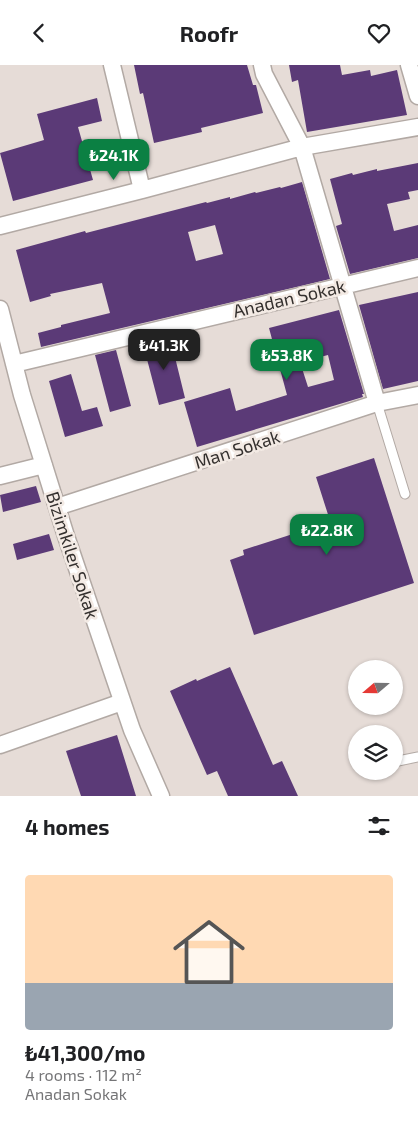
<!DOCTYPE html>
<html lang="en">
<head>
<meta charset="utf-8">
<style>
	body { margin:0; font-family:"Exo 2",sans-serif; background:#f6f6f6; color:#202124; height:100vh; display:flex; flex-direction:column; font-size:19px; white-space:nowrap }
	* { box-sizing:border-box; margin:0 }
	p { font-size:16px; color:#757577 }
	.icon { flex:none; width:28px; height:28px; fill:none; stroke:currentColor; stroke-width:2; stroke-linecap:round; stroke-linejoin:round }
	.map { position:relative; height:731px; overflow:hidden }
	.details { display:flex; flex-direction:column; background:#fff; flex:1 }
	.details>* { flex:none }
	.needle { width:32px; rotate:250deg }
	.tools { position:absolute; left:348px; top:595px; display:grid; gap:10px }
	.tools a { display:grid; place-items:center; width:55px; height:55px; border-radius:50%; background:#fff; box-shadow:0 1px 4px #0004; font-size:25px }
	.price { position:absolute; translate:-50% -42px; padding:0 11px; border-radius:10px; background:#0b8043; color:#fff; font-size:16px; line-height:32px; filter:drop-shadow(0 1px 2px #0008) }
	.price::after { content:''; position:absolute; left:50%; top:30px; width:15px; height:11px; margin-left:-8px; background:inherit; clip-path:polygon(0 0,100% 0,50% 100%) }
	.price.selected { background:#222; color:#fff }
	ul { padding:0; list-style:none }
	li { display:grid; align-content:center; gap:10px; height:265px; padding:0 25px }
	li span { display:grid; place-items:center; height:155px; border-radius:5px; color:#555 }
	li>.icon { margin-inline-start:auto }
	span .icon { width:90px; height:90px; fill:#fffc; stroke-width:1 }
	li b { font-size:21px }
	h2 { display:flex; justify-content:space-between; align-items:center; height:60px; padding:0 25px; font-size:21px }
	header { display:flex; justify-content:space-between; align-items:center; height:65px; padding:0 25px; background:#fff; font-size:22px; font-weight:700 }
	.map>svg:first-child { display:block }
	.building { fill:#5b3a77; fill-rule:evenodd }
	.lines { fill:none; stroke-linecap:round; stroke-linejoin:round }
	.service-casing { stroke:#b2a9a4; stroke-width:11 }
	.minor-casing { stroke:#b2a9a4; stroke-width:19 }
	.service { stroke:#fff; stroke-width:9 }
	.minor { stroke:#fff; stroke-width:16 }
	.labels { text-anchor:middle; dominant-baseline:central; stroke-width:5; stroke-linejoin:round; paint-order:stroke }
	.street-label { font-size:18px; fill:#34302e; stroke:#f3eae4 }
</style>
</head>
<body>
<header><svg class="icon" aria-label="back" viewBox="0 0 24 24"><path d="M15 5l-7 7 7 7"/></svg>Roofr<svg class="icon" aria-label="heart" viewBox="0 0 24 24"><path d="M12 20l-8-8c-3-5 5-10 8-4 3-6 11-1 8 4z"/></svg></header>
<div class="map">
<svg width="418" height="731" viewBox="0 0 418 731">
	<rect width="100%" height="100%" fill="#e6dcd7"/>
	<path class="building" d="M 134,0 L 247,0 L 253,20 L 256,20 L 263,48 L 201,63 L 202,67 L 154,78 L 143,28 L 140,29 Z
		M 289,0 L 340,0 L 342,10 L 370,5 L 371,11 L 397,5 L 407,50 L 307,67 L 298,15 L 292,17 Z
		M 97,33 L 102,56 L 78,62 L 93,115 L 13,136 L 0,88 L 44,75 L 37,49 Z
		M 418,98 L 418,125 L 408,127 L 410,134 L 387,139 L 394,166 L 418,160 L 418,193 L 350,209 L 336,161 L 342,159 L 330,114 L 352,108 L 353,110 L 377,104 L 377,106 Z
		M 302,117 L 330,214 L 41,282 L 38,268 L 61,262 L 61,260 L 110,248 L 102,218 L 50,229 L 51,231 L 30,237 L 16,185 L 85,166 L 86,168 L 206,137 L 207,138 L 230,132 L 230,134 L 255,127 L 256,128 L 280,122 L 281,123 ZM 215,160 L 223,189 L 196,196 L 188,167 Z
		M 418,227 L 418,316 L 383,324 L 359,240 Z
		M 339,245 L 364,329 L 362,329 L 363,332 L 197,382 L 184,337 L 230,323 L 236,346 L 287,330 L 269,263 ZM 328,290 L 334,315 L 308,322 L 300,297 Z
		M 170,272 L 185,333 L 159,340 L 143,279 Z
		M 116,285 L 131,341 L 110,347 L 95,290 Z
		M 71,309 L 82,346 L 97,342 L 103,361 L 65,372 L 49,316 Z
		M 374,393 L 414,518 L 254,570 L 230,495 L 244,490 L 243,485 L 296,468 L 297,473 L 332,462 L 316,412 Z
		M 36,421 L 41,437 L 3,447 L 0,430 Z
		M 49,469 L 54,485 L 17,495 L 13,479 Z
		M 230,602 L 273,700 L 282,696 L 298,731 L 228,731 L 217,706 L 207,710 L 170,626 L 196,614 L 197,616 Z
		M 117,670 L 136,731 L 81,731 L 66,686 Z"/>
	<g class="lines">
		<defs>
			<path id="service" d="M 377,338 L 405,429
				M 398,696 L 418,692"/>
			<path id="minor" d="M 262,0 L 264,9 L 302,82 L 377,338
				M 409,0 L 418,31
				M 142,125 L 302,82 L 418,62
				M 0,161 L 142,125 L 112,0
				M 0,244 L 22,330 L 66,471 L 132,665 L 161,731
				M 14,299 L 418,203
				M 0,411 L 44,400
				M 57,442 L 377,338 L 418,330
				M 0,680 L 122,637"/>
		</defs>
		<use href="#service" class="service-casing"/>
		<use href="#minor" class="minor-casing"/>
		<use href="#service" class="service"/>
		<use href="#minor" class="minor"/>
	</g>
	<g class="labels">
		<g class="street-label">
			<text transform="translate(289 233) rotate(-13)">Anadan Sokak</text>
			<text transform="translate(237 384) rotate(-18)">Man Sokak</text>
			<text transform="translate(73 490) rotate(72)">Bizimkiler Sokak</text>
		</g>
	</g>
</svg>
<div class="tools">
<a><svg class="needle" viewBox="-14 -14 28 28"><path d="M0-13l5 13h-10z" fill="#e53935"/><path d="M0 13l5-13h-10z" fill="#757577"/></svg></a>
<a><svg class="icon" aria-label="layers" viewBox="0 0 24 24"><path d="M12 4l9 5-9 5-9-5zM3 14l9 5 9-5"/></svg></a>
</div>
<b class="price" style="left:114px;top:116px">₺24.1K</b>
<b class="price selected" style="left:164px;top:306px">₺41.3K</b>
<b class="price" style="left:287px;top:316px">₺53.8K</b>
<b class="price" style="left:327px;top:491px">₺22.8K</b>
</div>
<section class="details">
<h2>4 homes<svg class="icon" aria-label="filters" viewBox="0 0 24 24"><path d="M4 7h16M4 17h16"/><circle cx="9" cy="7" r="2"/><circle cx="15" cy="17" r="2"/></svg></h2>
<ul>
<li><span style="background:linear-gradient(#ffd9b3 70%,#9aa5b1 0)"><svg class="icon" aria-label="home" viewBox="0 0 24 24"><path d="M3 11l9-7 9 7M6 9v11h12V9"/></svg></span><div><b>₺41,300/mo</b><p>4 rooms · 112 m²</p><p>Anadan Sokak</p></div></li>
</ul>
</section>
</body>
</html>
